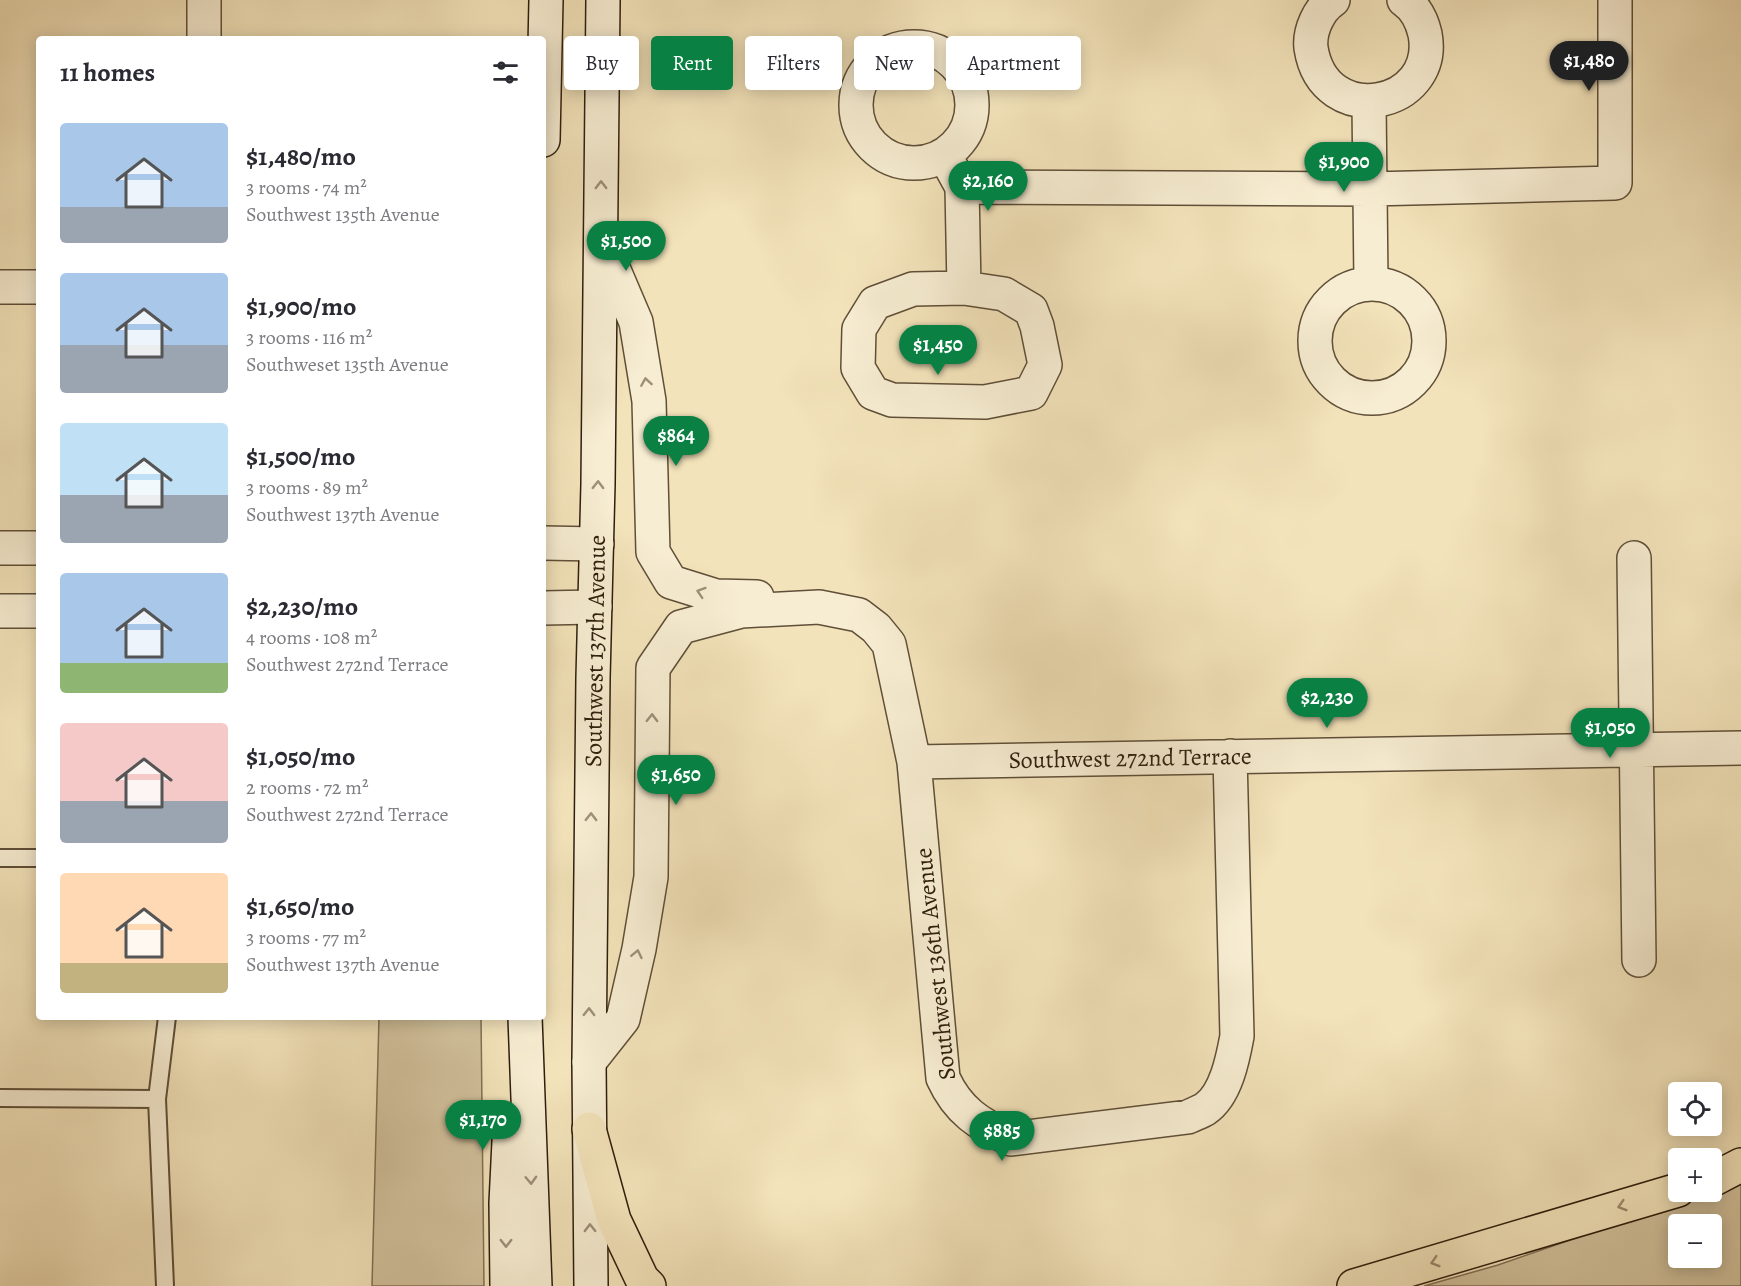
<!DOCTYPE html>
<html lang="en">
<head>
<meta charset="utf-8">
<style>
	body { margin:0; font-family:Alegreya,serif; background:#f2f2f3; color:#2b2b33; height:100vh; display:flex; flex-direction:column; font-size:22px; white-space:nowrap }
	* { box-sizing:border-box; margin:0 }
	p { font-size:20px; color:#7c7c81 }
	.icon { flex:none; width:33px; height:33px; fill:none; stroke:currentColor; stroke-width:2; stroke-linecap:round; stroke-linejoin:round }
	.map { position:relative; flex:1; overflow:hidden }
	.details { position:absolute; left:36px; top:36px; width:510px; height:984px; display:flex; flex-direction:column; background:#fff; border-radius:6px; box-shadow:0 3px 15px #0003 }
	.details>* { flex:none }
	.top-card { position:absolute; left:564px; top:36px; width:570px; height:54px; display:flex; gap:12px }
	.buttons { position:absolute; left:1668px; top:1082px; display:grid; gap:12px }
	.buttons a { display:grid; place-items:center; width:54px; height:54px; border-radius:6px; background:#fff; box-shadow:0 3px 15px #0003; font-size:30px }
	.price { position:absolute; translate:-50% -51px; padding:0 14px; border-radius:21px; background:#0b8043; color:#fff; font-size:20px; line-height:39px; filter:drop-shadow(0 2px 3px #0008) }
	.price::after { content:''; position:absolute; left:50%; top:36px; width:18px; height:14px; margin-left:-9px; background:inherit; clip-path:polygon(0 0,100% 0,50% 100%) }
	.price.current { background:#222; color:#fff }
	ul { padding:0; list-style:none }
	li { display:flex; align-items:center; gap:18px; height:150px; padding:0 24px }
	li span { display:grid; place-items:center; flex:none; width:168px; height:120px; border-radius:6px; color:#555 }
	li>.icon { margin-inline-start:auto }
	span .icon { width:72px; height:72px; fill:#fffc; stroke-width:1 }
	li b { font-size:26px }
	h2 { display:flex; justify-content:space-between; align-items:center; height:72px; padding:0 24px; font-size:26px }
	.chip { padding:0 21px; border-radius:6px; background:#fff; box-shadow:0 3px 15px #0003; font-size:21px; line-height:54px }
	.chip.current { background:#0b8043; color:#fff }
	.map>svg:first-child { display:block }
	.green { fill:#d2c29d; stroke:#807055; stroke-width:1.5; fill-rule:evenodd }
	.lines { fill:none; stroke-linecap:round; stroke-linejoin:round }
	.service-casing { stroke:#5f4f38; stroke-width:20 }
	.minor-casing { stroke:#5f4f38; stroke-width:36 }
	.tertiary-casing { stroke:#5f4f38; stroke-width:36 }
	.secondary-casing { stroke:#2e1e0d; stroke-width:36 }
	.motorway-casing { stroke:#2e1e0d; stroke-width:36 }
	.service { stroke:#f7edd2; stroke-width:16 }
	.minor { stroke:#f7edd2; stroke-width:33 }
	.tertiary { stroke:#f7edd2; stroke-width:33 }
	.secondary { stroke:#f7edd2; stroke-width:33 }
	.motorway { stroke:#f3e3ba; stroke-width:33 }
	.oneway { stroke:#9d9079 }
	.oneway2 { stroke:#9a8a6c }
	.labels { text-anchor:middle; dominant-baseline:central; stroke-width:4.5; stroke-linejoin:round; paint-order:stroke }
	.street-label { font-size:24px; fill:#2e1e0d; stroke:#f7edd2 }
</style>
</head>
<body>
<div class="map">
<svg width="1741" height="1286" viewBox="0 0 1741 1286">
	<rect width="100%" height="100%" fill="#f3e3ba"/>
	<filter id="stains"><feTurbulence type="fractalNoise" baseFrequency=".00333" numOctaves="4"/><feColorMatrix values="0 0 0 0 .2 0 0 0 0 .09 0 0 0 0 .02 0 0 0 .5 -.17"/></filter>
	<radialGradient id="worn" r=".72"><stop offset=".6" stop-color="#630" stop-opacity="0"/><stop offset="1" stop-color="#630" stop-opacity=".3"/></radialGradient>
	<path class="green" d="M 379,1017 L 481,1017 L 484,1286 L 372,1286 Z
		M 1741,1179 L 1741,1286 L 1424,1286 L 1498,1265 L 1726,1186 ZM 1678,1224 L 1712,1224 L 1712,1257 L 1678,1257 Z"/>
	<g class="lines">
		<defs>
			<path id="service" d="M 0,858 L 39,858
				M 0,1098 L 157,1099
				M 165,1286 L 157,1099 L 167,1017"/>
			<path id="minor" d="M 204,0 L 204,39
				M 1333,0 C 1319,9 1309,31 1311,48 C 1324,131 1439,108 1425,34 C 1422,21 1416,8 1404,0
				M856 105a58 58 0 1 1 116 0a58 58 0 1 1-116 0Z
				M 1369,102 L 1371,283
				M 951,167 L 962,187 L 964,288
				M 962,187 L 1370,189 L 1615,183 L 1615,0
				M 601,240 L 636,322 L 649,401 L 653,552 L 671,582 L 716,596 L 757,597
				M1315 341a57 57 0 1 1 114 0a57 57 0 1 1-114 0Z
				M 0,287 L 39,287
				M 964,288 L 1004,294 L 1031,310 L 1037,326 L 1045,365 L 1031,393 L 985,402 L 892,400 L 873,393 L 858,368 L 859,329 L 875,303 L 913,289 Z
				M 1634,558 L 1639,960
				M 914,762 L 1741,748
				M 589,1062 L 623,1019 L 639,949 L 651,877 L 653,668 L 681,627 L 741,611 L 819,607 L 859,615 L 876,628 L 889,644 L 914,762 L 943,1078 C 958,1111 979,1124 1011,1139 L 1188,1117 C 1194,1114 1200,1112 1205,1109 C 1226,1095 1233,1058 1237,1036 L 1230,756"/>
			<path id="tertiary" d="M 543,543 L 597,544
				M 0,548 L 39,548
				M 543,608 L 595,607
				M 0,611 L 39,611"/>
			<path id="secondary" d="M 543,140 L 546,0
				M 525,1017 L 535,1286
				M 507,1286 L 506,1203 L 510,1121
				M 591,1286 L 589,1062 L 593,678 L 598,484 L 603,0"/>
			<path id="motorway" d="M 589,1129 L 614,1220 L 642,1279 L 649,1286
				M 1712,1180 L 1741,1165
				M 1354,1286 L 1678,1190"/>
		</defs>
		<use href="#service" class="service-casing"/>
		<use href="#minor" class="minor-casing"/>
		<use href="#tertiary" class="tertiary-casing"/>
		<use href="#secondary" class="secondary-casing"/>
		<use href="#motorway" class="motorway-casing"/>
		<use href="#service" class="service"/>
		<use href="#minor" class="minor"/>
		<use href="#tertiary" class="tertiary"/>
		<use href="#secondary" class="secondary"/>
		<use href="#motorway" class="motorway"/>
	</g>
	<defs><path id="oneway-chevron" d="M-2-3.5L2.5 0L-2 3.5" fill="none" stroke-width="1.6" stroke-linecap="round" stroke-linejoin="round" transform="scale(1.5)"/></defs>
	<g class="oneway">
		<use href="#oneway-chevron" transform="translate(601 185) rotate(-90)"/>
		<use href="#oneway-chevron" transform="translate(646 382) rotate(-99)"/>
		<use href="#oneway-chevron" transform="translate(598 485) rotate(-89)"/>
		<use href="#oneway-chevron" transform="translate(701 592) rotate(-162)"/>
		<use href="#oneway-chevron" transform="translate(652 718) rotate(-89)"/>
		<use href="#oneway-chevron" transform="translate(591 817) rotate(-89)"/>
		<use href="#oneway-chevron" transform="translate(637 954) rotate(-78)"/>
		<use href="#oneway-chevron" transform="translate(589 1012) rotate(-89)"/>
		<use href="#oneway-chevron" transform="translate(531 1180) rotate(88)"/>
		<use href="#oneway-chevron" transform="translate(590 1228) rotate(-91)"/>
		<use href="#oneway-chevron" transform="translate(506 1243) rotate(90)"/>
	</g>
	<g class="oneway2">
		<use href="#oneway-chevron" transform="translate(1622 1206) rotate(163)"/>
		<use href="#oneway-chevron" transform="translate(1435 1262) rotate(163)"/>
	</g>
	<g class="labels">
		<g class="street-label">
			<text transform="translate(595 651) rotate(-89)">Southwest 137th Avenue</text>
			<text transform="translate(1130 758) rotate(-1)">Southwest 272nd Terrace</text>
			<text transform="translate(935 964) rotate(-96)">Southwest 136th Avenue</text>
		</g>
	</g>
	<rect width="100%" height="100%" filter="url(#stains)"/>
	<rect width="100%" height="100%" fill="url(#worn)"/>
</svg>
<div class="buttons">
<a><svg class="icon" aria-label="locate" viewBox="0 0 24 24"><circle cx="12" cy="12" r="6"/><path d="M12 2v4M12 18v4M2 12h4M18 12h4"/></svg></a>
<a>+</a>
<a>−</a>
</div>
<b class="price current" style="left:1589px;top:92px">$1,480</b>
<b class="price" style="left:1344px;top:193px">$1,900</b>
<b class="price" style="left:988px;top:212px">$2,160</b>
<b class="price" style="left:626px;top:272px">$1,500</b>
<b class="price" style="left:938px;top:376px">$1,450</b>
<b class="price" style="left:676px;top:467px">$864</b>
<b class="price" style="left:1327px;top:729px">$2,230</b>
<b class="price" style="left:1610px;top:759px">$1,050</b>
<b class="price" style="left:676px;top:806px">$1,650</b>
<b class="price" style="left:483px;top:1151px">$1,170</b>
<b class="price" style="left:1002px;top:1162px">$885</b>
<div class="top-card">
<a class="chip">Buy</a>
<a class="chip current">Rent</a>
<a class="chip">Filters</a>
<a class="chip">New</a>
<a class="chip">Apartment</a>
</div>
<section class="details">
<h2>11 homes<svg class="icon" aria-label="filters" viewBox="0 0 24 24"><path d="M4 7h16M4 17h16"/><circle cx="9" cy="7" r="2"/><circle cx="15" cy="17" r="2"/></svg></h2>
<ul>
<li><span style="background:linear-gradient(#a9c7e8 70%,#9aa5b1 0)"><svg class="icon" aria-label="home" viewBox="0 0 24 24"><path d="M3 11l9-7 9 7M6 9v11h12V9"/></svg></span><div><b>$1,480/mo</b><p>3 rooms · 74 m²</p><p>Southwest 135th Avenue</p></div></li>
<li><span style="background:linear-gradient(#a9c7e8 60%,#9aa5b1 0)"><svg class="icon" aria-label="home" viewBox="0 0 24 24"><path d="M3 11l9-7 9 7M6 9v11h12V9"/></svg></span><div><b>$1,900/mo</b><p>3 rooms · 116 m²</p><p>Southweset 135th Avenue</p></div></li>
<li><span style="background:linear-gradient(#bfe0f5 60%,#9aa5b1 0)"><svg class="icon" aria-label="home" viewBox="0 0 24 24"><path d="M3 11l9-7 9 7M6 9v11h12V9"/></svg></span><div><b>$1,500/mo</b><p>3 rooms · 89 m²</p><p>Southwest 137th Avenue</p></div></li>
<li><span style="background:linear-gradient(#a9c7e8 75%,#8fb573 0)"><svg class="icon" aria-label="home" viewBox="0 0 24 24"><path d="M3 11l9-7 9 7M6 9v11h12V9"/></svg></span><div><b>$2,230/mo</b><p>4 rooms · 108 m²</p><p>Southwest 272nd Terrace</p></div></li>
<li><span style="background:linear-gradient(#f6c9c9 65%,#9aa5b1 0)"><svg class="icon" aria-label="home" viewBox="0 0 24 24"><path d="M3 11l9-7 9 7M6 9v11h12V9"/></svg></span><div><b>$1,050/mo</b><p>2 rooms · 72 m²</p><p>Southwest 272nd Terrace</p></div></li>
<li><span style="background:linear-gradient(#ffd9b3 75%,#c2b280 0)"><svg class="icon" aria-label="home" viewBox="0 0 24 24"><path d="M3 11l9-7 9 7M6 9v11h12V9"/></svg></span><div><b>$1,650/mo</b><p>3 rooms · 77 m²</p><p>Southwest 137th Avenue</p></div></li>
</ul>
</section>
</div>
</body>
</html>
